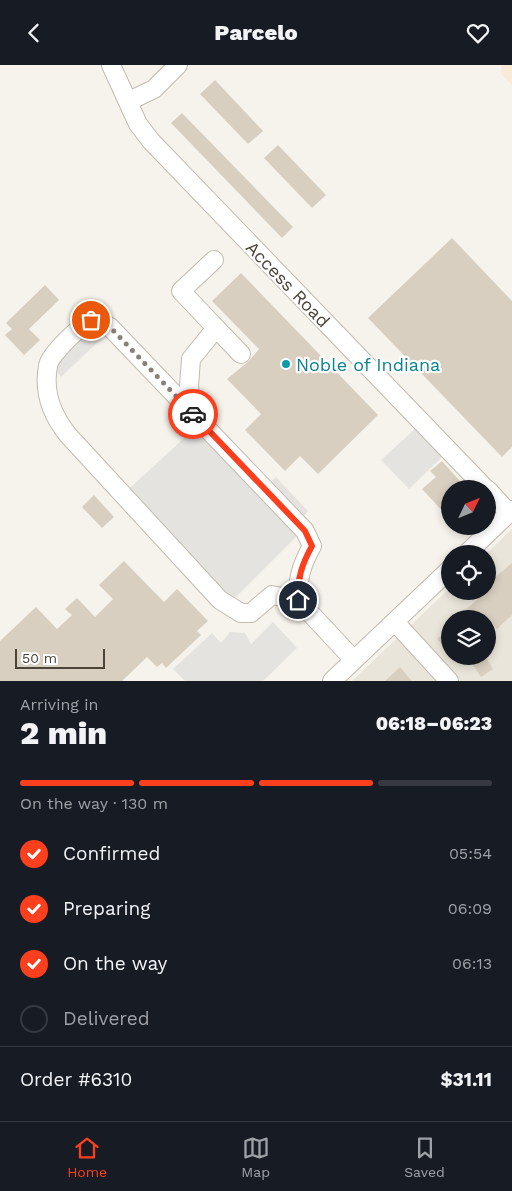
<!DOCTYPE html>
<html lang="en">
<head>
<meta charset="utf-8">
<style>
  :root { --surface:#171b24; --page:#20242c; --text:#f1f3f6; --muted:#9ea1a6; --line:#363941; --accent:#fc3f1d }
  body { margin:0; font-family:"Work Sans",sans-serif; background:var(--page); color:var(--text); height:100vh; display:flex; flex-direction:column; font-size:19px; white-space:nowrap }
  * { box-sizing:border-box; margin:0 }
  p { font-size:16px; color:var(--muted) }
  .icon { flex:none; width:28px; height:28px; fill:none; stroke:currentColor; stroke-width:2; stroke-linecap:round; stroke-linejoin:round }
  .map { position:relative; height:616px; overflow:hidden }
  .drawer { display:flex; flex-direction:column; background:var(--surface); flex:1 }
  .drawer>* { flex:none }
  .needle { width:32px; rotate:47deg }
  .controls { position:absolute; left:441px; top:415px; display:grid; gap:10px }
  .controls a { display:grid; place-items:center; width:55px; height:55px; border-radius:50%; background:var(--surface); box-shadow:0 2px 8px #0003; font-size:25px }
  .scale { position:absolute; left:15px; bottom:12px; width:90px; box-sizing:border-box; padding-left:5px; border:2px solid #4b4439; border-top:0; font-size:14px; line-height:18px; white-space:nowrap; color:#4b4439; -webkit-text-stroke:4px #fff; paint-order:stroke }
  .pin { position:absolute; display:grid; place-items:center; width:42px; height:42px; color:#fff; margin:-21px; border:2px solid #fff; border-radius:50%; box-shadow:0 1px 5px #0007 }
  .courier { position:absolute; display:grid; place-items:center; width:50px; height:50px; margin:-25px; border:4px solid #fc3f1d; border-radius:50%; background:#fff; color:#222; box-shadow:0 1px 6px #0007 }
  .summary em { font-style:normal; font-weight:800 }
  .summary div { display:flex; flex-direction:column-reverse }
  .summary { display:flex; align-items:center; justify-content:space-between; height:85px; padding:0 20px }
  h1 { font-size:32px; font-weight:800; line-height:38px }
  .bar { display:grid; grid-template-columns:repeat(4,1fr); gap:8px 5px; align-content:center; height:60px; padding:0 20px }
  .bar i { height:6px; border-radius:4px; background:var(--line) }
  .bar .on { background:var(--accent) }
  .bar p { grid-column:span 4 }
  .line { display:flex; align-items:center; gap:12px; padding:0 20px; border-top:1px solid var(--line) }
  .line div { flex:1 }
  ol { padding:0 20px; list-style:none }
  li { display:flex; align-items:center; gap:15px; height:55px }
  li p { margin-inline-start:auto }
  li .icon { padding:5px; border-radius:50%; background:var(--accent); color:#fff; stroke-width:4 }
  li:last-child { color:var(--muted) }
  li i { width:28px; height:28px; border:2px solid var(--line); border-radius:50% }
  header { display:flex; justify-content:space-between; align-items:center; height:65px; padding:0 20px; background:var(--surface); font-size:22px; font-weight:800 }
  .menu { display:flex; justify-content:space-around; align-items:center; height:70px; border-top:1px solid var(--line); background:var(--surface); font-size:14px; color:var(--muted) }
  .menu a { display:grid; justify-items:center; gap:2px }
  .menu .on { color:var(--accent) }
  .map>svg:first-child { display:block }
  .residential { fill:#eae5da; fill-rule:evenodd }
  .commercial { fill:#f7ead8 }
  .parking { fill:#e5e3e0 }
  .building { fill:#d8cfc1 }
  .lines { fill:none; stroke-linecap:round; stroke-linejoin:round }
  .minor-casing { stroke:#c2bbae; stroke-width:20 }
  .minor { stroke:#fff; stroke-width:18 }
  .done { stroke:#878178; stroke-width:5; stroke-dasharray:0 9 }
  .route { stroke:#fc3f1d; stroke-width:6 }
  .culture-dot { fill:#0f9aa8; stroke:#fff; stroke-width:2 }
  .labels { text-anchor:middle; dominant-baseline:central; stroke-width:4.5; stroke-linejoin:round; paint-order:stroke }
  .street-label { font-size:18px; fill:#4b4439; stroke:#fff }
  .culture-label { font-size:18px; fill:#0d838f; stroke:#fff; text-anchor:start }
</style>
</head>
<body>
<header><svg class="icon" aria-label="back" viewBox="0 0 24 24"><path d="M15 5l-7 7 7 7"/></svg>Parcelo<svg class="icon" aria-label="heart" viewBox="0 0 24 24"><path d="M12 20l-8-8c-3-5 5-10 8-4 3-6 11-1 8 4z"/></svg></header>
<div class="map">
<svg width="512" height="616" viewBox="0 0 512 616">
  <rect width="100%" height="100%" fill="#f6f3ec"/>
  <path class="residential" d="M 512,464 L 512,616 L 352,616 L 450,523 L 450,526 L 488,526 L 486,489 ZM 450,554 L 488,554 L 488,591 L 450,591 Z"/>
  <path class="commercial" d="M 502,0 L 512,0 L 512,20 L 501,9 Z"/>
  <g class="parking">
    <path d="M 93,261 L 102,273 L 61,312 L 52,301 Z"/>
    <path d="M 195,363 L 259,428 L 276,412 L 308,446 L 303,452 L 309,459 L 233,535 L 130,423 Z"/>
    <path d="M 415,364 L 442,392 L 409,424 L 381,395 Z"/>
    <path d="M 273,557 L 297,583 L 263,616 L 185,616 L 173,604 L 212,568 L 221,578 L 230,567 L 245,568 L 251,579 Z"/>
  </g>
  <g class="building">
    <path d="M 215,15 L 263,66 L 248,79 L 200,29 Z"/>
    <path d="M 182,48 L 293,162 L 282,173 L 171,58 Z"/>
    <path d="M 278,80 L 326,130 L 312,143 L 264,93 Z"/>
    <path d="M 452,173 L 512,236 L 512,382 L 502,392 L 368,253 Z"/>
    <path d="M 241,208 L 378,350 L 318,409 L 300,391 L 285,406 L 245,365 L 261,349 L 227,314 L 249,296 L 259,284 L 212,236 Z"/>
    <path d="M 45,220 L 59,235 L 29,264 L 40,275 L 24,290 L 5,270 L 12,264 L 6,258 Z"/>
    <path d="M 442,396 L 467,424 L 450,424 L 450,454 L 422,424 L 436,412 L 430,406 Z"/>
    <path d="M 94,430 L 114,452 L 102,463 L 82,442 Z"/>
    <path d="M 124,496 L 164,537 L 177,524 L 208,556 L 197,566 L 201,570 L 166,603 L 162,598 L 157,602 L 147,592 L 122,616 L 0,616 L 0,576 L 36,542 L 57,564 L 72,550 L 65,544 L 77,533 L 95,552 L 113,534 L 99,520 Z"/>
    <path d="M 512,498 L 512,550 L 497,564 L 488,554 L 455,554 L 495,519 L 492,515 Z"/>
    <path d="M 450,562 L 450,588 L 437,574 Z"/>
    <path d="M 481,591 L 485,591 L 493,604 L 481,612 L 471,597 Z"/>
    <path d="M 400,602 L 412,616 L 385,616 Z"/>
  </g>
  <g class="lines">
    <defs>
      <g id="minor">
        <path d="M 111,0 L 138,59 L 151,76 L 486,424"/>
        <path d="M 129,36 L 154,24 L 178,0"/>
        <path d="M 216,263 L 241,289"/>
        <path d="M 192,348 L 189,321 L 191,294 L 216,263 L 181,226 L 214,195"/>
        <path d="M 488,425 L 509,448"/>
        <path d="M 466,489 L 512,445"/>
        <path d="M 298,535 C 297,514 302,499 312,481 L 305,466 L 110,262 C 106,260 101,255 97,255 C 86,253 49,290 48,301 C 43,327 52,350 68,370 L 220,535 L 241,548 L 251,548 L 272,530 L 298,535 L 354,595"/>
        <path d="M 395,557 L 449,616"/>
        <path d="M 332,616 L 450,504"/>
      </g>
    </defs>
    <use href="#minor" class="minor-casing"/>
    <use href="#minor" class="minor"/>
  </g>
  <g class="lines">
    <path class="done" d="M 91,255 L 98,254 L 110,262 L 193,349"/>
    <path class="route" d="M 193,349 L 305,466 L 312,481 C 302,499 297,514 298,535"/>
  </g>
  <circle class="culture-dot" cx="286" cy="299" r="5"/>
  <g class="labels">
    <g class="street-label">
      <text transform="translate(288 219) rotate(46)">Access Road</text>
    </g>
    <g class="culture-label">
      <text x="296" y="299">Noble of Indiana</text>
    </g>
  </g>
</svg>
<div class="controls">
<a><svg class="needle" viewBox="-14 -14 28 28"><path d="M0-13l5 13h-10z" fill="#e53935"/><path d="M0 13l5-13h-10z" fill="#9ea1a6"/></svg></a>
<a><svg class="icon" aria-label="locate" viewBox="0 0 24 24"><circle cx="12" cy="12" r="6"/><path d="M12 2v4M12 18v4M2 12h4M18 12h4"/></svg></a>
<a><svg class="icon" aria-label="layers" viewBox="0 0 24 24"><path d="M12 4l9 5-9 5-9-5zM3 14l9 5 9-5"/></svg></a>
</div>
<div class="scale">50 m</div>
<div class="pin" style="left:91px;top:255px;background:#ea580c"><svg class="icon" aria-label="bag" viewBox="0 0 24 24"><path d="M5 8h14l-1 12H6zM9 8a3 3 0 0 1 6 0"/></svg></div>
<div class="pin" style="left:298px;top:535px;background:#1f2937"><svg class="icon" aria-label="home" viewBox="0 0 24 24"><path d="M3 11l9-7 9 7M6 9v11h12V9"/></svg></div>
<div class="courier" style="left:193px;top:349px"><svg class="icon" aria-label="car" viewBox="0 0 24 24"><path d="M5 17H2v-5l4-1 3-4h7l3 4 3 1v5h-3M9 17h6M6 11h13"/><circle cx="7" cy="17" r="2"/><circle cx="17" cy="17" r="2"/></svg></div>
</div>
<section class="drawer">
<div class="summary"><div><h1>2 min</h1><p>Arriving in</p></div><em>06:18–06:23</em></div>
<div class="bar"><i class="on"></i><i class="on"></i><i class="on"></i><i></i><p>On the way · 130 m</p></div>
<ol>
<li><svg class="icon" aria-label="check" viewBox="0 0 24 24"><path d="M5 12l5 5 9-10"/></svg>Confirmed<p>05:54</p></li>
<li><svg class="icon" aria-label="check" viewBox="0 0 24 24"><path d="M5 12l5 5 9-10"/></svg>Preparing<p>06:09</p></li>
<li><svg class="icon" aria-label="check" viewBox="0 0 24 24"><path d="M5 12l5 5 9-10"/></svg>On the way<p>06:13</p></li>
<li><i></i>Delivered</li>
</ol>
<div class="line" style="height:65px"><div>Order #6310</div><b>$31.11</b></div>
</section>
<nav class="menu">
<a class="on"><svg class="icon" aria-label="home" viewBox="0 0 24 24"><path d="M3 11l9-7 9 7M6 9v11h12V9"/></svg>Home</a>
<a><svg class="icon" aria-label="map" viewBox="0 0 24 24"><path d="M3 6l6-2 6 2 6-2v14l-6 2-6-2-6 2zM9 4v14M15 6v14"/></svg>Map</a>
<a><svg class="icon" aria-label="saved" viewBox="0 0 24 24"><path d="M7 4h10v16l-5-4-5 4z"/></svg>Saved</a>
</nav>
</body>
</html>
